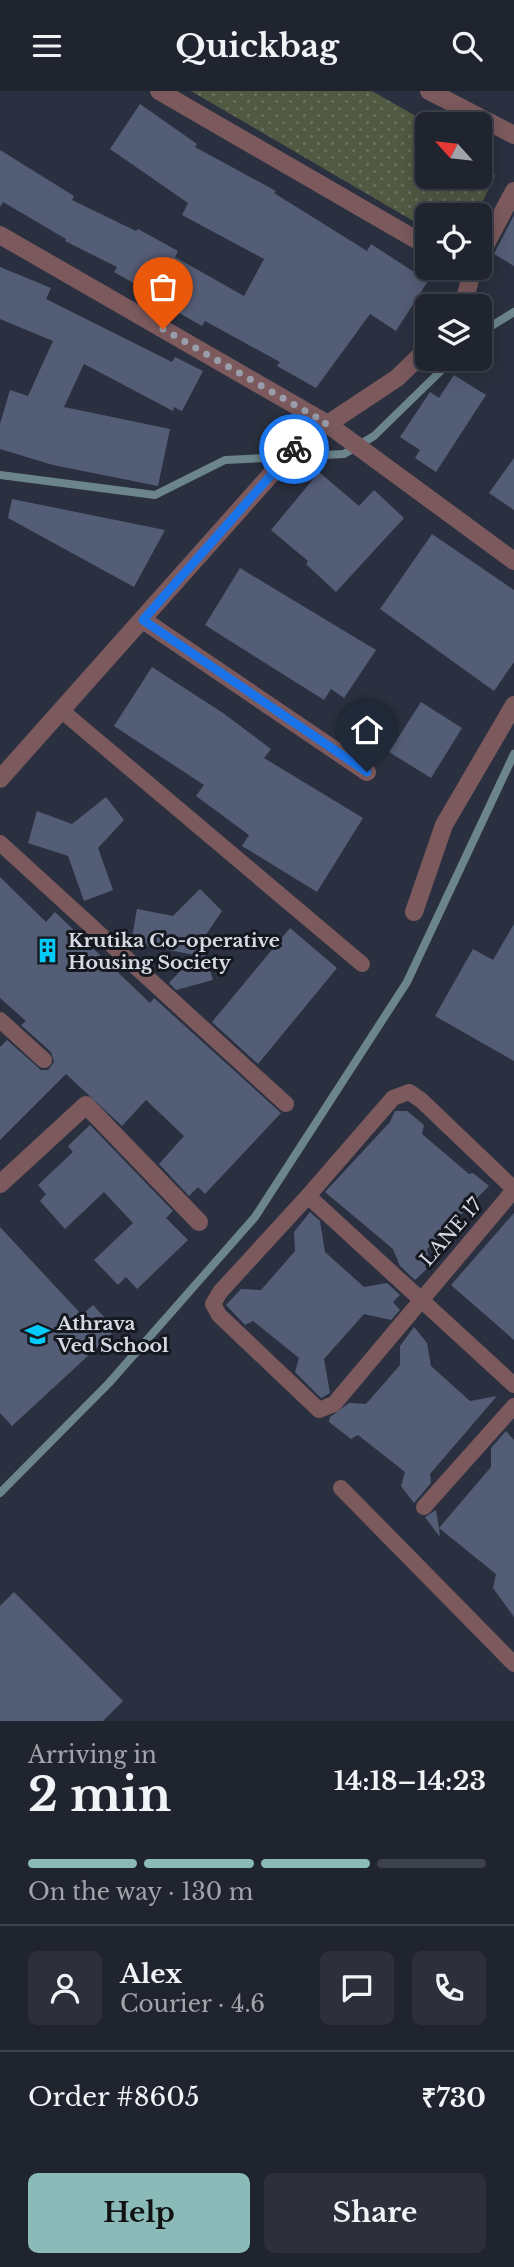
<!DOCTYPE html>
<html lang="en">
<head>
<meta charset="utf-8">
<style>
  :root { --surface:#20242f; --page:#2d303b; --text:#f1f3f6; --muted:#a2a4aa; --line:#3d414b; --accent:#8bbbb9 }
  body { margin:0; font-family:"Libre Baskerville",serif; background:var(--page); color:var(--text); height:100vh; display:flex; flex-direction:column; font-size:26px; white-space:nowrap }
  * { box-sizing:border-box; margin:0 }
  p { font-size:23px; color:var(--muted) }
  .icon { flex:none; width:38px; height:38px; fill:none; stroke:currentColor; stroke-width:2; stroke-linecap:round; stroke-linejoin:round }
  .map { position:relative; height:1630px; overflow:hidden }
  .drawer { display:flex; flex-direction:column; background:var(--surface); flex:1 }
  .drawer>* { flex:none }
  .needle { width:46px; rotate:297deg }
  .buttons { position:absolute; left:415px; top:21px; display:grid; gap:14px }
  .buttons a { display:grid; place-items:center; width:77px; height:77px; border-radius:10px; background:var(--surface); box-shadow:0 4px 18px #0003,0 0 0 2px var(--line); font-size:35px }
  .pin { position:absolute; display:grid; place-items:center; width:60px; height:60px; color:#fff; margin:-72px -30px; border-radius:50% 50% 50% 0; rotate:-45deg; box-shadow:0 0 7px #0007 }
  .pin .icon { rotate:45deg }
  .courier { position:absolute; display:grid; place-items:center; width:70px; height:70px; margin:-35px; border:5px solid #1a73e8; border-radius:50%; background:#fff; color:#222; box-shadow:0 2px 9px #0007 }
  .overview em { font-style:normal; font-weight:700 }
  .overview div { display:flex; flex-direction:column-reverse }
  .overview { display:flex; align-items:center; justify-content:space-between; height:119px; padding:0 28px }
  h1 { font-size:46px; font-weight:700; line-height:52px }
  .bar { display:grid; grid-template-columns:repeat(4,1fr); gap:10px 7px; align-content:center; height:84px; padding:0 28px }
  .bar i { height:9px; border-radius:5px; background:var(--line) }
  .bar .on { background:var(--accent) }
  .bar p { grid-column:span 4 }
  .line { display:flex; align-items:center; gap:18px; padding:0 28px; border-top:2px solid var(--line) }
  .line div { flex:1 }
  .round { display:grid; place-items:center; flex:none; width:74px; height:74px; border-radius:10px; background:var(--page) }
  .primary-button { display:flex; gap:14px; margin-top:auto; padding:14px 28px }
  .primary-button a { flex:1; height:80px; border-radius:10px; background:var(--accent); color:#111; font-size:28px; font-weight:700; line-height:80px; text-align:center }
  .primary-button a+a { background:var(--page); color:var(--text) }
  header { display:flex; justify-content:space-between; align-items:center; height:91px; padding:0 28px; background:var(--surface); font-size:32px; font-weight:700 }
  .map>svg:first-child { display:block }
  .park { fill:url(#park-dots) }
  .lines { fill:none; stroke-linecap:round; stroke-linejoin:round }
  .stream { stroke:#6c858c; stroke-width:8 }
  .building { fill:#545d76 }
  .lane { stroke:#7b595d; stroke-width:16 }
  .street { stroke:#7b595d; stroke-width:18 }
  .done { stroke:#9a9eaa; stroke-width:7; stroke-dasharray:0 12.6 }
  .route { stroke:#1a73e8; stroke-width:9 }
  .labels { text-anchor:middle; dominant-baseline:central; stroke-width:6; stroke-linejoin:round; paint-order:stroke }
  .poi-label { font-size:19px; font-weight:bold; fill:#d6dae4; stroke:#15181f; text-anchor:start }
  .street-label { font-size:19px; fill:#d6dae4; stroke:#15181f }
</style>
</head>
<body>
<header><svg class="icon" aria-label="menu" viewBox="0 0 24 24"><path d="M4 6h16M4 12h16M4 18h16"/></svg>Quickbag<svg class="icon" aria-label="search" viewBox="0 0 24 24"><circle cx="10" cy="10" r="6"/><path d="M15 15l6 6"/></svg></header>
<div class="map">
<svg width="514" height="1630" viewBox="0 0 514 1630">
  <defs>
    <pattern id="park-dots" width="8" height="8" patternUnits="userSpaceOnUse" patternTransform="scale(1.75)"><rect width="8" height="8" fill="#515943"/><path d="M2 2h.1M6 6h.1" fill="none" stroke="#69705e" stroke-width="1.8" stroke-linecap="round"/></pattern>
  </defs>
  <rect width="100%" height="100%" fill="#2a303f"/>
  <path class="park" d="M 191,0 L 372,0 L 430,33 L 427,33 L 427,86 L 480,86 L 480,61 L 489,67 L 495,85 L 476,124 L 427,124 L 427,138 Z"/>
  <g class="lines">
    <g class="stream">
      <path d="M 480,242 L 514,221"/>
      <path d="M 0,384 L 155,404 L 225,369 L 344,363 L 374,345 L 453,268"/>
      <path d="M 0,1402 L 109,1292 L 255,1126 L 407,891 L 514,663"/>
    </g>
  </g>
  <g class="building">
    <path d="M 140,13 L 197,53 L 195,56 L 276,100 L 274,102 L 367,160 L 371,153 L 428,190 L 396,240 L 370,223 L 316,297 L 277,275 L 280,271 L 205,230 L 202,235 L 167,215 L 169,212 L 114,181 L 117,176 L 65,150 L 66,148 L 3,111 L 0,116 L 0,59 L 74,105 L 72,109 L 136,140 L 138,138 L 178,160 L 175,166 L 244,205 L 264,168 L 182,124 L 188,112 L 110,58 Z"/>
    <path d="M 514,124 L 514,175 L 494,163 Z"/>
    <path d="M 0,176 L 51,197 L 46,208 L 172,271 L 175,266 L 203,280 L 182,320 L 174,316 L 173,320 L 84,273 L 64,316 L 170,338 L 158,395 L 53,374 L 0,358 L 0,333 L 10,299 L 28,305 L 53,250 L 0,228 Z"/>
    <path d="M 454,284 L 486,304 L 436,381 L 415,367 L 420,359 L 400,346 L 430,301 L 439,307 Z"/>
    <path d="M 514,367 L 514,419 L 489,402 Z"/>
    <path d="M 319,381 L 359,415 L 374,399 L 404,427 L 336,501 L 306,473 L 308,470 L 271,439 Z"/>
    <path d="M 12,408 L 165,439 L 134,496 L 8,427 Z"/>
    <path d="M 432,443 L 514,499 L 514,571 L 494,600 L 380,518 Z"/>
    <path d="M 240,477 L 376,559 L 344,607 L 331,598 L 324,609 L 205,534 Z"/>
    <path d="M 152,576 L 223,622 L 271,658 L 264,667 L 363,727 L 317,801 L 242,755 L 249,744 L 196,705 L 204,694 L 114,635 Z"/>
    <path d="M 421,611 L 462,637 L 431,687 L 389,661 Z"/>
    <path d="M 106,706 L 124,729 L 98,757 L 113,799 L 84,810 L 68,765 L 28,752 L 37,720 L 72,733 Z"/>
    <path d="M 0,786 L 46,831 L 55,821 L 150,912 L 154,907 L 281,1022 L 205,1103 L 198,1096 L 189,1105 L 159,1073 L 184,1045 L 146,1009 L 122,1035 L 66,983 L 0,1049 L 0,956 L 7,949 L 41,979 L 48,979 L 54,971 L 51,961 L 21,934 L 26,930 L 0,907 Z"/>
    <path d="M 200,798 L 222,820 L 201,851 L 213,889 L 176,899 L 169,892 L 195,864 L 131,852 L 137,818 L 173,825 Z"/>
    <path d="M 514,833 L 514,970 L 435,925 L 473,858 L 493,869 Z"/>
    <path d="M 290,837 L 337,877 L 258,973 L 212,931 Z"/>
    <path d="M 395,1020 L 407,1020 L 424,1034 L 422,1043 L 469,1083 L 473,1082 L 489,1095 L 427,1158 L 430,1175 L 415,1189 L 400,1175 L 393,1158 L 325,1101 L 390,1031 Z"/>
    <path d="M 90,1034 L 173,1120 L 166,1127 L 188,1149 L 137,1198 L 126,1186 L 118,1194 L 94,1169 L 133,1132 L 104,1101 L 65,1138 L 40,1110 L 46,1103 L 38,1094 L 73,1061 L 68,1055 Z"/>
    <path d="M 310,1121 L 320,1130 L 325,1161 L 364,1196 L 387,1192 L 400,1204 L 393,1211 L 400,1219 L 391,1229 L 364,1223 L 324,1268 L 330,1302 L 321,1307 L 295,1281 L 299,1267 L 253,1230 L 245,1234 L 226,1214 L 241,1198 L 261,1199 L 295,1160 L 294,1141 Z"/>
    <path d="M 514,1122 L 514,1249 L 451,1194 Z"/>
    <path d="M 0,1136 L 82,1224 L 93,1214 L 116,1239 L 12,1335 L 0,1322 Z"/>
    <path d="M 414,1236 L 427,1252 L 431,1275 L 470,1310 L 497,1305 L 430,1383 L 431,1392 L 414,1412 L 401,1395 L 405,1381 L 358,1344 L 351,1348 L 329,1331 L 330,1326 L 349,1312 L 366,1313 L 400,1274 L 400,1255 Z"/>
    <path d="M 506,1340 L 514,1349 L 514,1526 L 493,1497 L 496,1483 L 439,1437 L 440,1446 L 425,1426 L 436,1419 L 439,1437 L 491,1376 L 491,1357 Z"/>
    <path d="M 14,1501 L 123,1610 L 103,1630 L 0,1630 L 0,1515 Z"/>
  </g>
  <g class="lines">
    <g class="lane">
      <path d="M 62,620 L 362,873"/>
      <path d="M 0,752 L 286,1013"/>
      <path d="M 0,929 L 44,969"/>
      <path d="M 514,1099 L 334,1313 L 319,1319 L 219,1224 L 213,1213 L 220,1201 L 308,1105 L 514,1294"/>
      <path d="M 308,1105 L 393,1007 L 409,1001 L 421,1009 L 514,1098"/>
      <path d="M 341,1397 L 514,1573"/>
      <path d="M 424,1416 L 514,1315"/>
    </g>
    <g class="street">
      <path d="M 159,0 L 427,155"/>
      <path d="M 429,0 L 514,44"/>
      <path d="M 0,144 L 326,332 L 514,470"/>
      <path d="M 480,164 L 514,100"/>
      <path d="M 463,215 L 473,177"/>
      <path d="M 143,529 L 367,681"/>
      <path d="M 0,688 L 299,352 L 397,287 L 427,258"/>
      <path d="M 414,821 L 444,734 L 514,614"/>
      <path d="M 0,1093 L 86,1014 L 199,1131"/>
    </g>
  </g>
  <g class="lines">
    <path class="done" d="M 163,238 L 326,332 L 294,358"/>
    <path class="route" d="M 294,358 L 143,529 L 367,681"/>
  </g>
  <defs>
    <symbol id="building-bare" viewBox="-9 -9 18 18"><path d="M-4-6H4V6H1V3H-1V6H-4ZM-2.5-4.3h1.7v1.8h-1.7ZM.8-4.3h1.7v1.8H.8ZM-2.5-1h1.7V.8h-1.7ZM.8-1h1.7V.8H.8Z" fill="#02cbf9" stroke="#15181f" stroke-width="2.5" paint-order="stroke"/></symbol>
    <symbol id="school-bare" viewBox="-9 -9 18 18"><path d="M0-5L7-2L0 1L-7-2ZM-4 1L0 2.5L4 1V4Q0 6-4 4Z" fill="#02cbf9" stroke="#15181f" stroke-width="2.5" paint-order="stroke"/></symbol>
  </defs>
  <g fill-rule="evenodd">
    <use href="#building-bare" x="30" y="842" width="35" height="35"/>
    <use href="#school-bare" x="20" y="1226" width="35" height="35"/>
  </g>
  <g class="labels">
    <g class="poi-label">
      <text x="68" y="849">Krutika Co-operative<tspan x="68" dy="22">Housing Society</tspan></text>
      <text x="57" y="1232">Athrava<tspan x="57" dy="22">Ved School</tspan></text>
    </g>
    <g class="street-label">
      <text transform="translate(451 1141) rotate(-49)">LANE 17</text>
    </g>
  </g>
</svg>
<div class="buttons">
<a><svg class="needle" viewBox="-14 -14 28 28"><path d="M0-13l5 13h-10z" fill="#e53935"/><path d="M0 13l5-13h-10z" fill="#a2a4aa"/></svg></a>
<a><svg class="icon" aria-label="locate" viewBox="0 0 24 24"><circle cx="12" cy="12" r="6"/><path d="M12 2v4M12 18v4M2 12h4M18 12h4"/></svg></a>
<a><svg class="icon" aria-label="layers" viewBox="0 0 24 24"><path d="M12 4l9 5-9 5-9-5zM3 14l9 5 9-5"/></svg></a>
</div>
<div class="pin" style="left:163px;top:238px;background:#ea580c"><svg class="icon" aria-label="bag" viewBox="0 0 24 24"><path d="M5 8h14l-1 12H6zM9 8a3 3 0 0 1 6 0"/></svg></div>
<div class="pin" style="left:367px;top:681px;background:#1f2937"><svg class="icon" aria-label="home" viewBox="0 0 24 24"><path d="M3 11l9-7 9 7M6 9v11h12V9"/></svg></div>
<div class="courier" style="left:294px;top:358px"><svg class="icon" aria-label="bike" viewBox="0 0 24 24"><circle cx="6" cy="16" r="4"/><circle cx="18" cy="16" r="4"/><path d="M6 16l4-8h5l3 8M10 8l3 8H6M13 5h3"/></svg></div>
</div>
<section class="drawer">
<div class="overview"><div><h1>2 min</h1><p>Arriving in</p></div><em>14:18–14:23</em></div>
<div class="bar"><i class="on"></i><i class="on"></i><i class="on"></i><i></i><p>On the way · 130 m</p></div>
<div class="line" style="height:126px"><a class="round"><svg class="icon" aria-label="person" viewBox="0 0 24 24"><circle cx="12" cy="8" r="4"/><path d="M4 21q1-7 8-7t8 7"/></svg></a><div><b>Alex</b><p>Courier · 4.6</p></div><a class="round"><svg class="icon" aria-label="chat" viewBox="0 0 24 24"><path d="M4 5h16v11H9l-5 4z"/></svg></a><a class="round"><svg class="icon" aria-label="phone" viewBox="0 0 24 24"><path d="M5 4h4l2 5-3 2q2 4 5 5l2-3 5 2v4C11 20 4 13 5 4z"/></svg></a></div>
<div class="line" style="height:91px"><div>Order #8605</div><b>₹730</b></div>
<div class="primary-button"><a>Help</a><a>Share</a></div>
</section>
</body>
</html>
